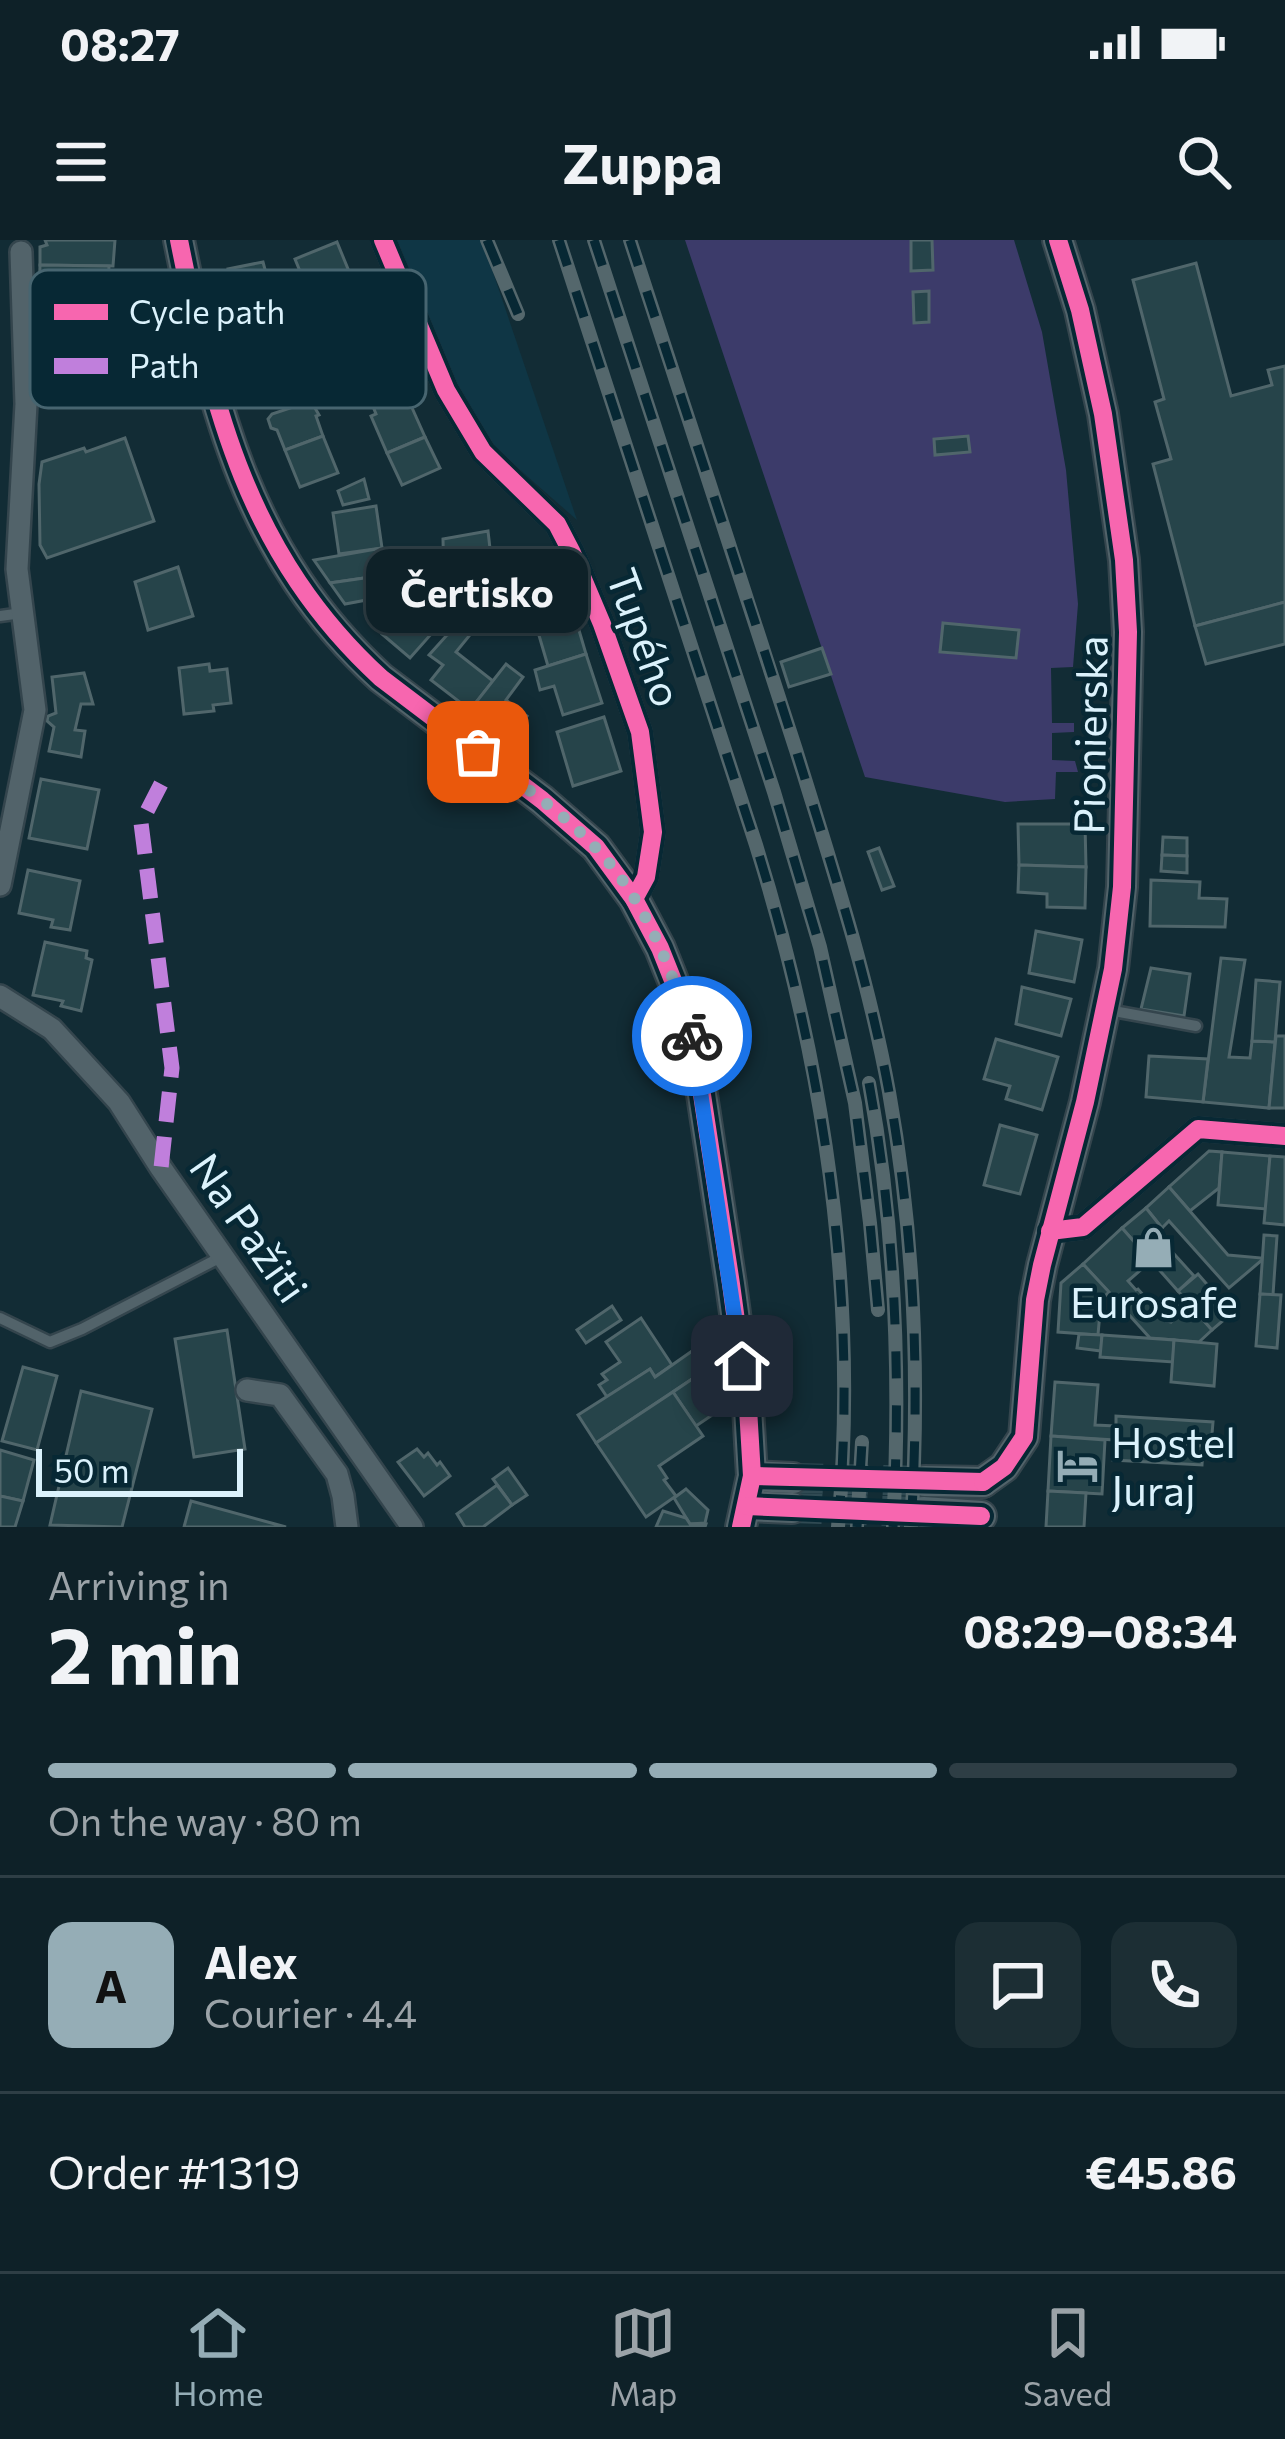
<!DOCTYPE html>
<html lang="en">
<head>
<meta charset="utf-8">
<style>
  :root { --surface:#0e2128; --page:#1c2e34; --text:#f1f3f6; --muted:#9ba3a8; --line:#2e3e45; --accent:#95adb6 }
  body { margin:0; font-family:Commissioner,sans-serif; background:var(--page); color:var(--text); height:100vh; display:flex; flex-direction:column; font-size:45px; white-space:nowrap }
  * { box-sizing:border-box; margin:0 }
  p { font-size:39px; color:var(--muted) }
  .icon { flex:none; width:66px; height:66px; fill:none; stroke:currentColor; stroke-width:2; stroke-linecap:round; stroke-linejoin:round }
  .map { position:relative; height:1287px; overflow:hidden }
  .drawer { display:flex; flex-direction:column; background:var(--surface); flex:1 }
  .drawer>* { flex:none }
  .scale { position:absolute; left:36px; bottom:30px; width:207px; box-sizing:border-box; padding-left:12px; border:6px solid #dbf2fc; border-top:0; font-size:33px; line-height:42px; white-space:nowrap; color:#dbf2fc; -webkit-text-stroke:9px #072834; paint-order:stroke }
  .pin { position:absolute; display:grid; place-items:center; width:102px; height:102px; color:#fff; margin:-51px; border-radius:24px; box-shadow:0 6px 18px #0006 }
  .courier { position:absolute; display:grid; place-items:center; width:120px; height:120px; margin:-60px; border:9px solid #1a73e8; border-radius:50%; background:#fff; color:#222; box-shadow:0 3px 15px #0007 }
  .bubble { position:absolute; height:84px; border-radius:24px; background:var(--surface); box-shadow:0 3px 9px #0004,0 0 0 3px var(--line); font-size:39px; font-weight:700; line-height:84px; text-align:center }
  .headline em { font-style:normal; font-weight:700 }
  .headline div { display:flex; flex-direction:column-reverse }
  .headline { display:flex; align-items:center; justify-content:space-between; height:204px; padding:0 48px }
  h1 { font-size:78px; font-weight:700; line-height:90px }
  .bar { display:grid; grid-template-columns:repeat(4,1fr); gap:18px 12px; align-content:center; height:144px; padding:0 48px }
  .bar i { height:15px; border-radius:9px; background:var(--line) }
  .bar .selected { background:var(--accent) }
  .bar p { grid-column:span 4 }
  .line { display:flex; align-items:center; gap:30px; padding:0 48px; border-top:3px solid var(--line) }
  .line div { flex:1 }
  .round { display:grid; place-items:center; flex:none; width:126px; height:126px; border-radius:24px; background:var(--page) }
  .status { display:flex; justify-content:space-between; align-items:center; height:84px; padding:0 60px; background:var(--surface); direction:ltr }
  .status svg { height:33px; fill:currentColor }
  header { display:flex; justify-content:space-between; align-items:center; height:156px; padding:0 48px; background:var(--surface); font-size:54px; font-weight:700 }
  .menu { display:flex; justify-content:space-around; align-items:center; height:168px; border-top:3px solid var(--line); background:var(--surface); font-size:33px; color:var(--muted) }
  .menu a { display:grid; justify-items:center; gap:6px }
  .menu .selected { color:var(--accent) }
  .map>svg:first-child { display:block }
  .built { fill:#0f3645 }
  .green { fill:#3c3b6a }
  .building { fill:#26444a; stroke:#50666b; stroke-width:3 }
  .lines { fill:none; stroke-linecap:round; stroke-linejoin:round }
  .secondary-tunnel { stroke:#304a53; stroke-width:30; stroke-dasharray:30 15; stroke-linecap:butt }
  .lane-casing { stroke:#34454d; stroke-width:15 }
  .street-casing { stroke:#34454d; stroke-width:26 }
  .secondary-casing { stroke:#34454d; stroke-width:34 }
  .lane { stroke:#52636a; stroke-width:10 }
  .street { stroke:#52636a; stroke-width:21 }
  .secondary { stroke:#52636a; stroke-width:30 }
  .rail-casing { stroke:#54676c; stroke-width:14 }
  .rail { stroke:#072834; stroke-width:9; stroke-dasharray:27; stroke-linecap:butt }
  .quiet { stroke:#c07fdc; stroke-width:15; stroke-dasharray:30 15; stroke-linecap:butt }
  .cycleway-casing { stroke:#072834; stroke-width:26 }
  .cycleway { stroke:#f766af; stroke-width:18 }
  .done { stroke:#95adb6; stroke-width:12; stroke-dasharray:0 21.6 }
  .route { stroke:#1a73e8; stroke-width:15 }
  .labels { text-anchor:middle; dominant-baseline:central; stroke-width:9; stroke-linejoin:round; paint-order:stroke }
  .street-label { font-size:42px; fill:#dbf2fc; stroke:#072834 }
  .poi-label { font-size:42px; fill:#dbf2fc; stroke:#072834 }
  .key { fill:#072834; stroke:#476570; stroke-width:3 }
  .key-label { font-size:33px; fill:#dbf2fc }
</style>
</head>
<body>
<div class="status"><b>08:27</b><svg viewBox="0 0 49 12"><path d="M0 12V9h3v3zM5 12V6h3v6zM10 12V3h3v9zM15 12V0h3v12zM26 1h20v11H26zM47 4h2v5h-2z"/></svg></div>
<header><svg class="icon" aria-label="menu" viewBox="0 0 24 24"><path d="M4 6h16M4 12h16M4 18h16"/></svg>Zuppa<svg class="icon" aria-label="search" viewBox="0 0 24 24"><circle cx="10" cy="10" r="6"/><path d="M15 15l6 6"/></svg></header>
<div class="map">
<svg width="1285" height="1287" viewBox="0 0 1285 1287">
  <rect width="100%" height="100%" fill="#122c35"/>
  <path class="built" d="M 397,0 L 482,0 L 577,280 L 503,215 L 478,187 L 460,152 Z"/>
  <path class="green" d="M 685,0 L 1014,0 L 1042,92 L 1066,230 L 1078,364 L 1073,427 L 1051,428 L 1052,483 L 1074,483 L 1074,492 L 1052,493 L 1052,520 L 1075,521 L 1078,532 L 1056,532 L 1055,559 L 1005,562 L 865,537 Z"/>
  <g class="building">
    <path d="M 45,0 L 115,0 L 113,26 L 40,25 L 40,7 L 47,5 Z"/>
    <path d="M 911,0 L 932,0 L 933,30 L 911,31 Z"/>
    <path d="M 337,2 L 357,51 L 315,68 L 295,19 Z"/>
    <path d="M 263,22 L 271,52 L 276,53 L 278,63 L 276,66 L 239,74 L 228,29 Z"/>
    <path d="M 1196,23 L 1231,156 L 1272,145 L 1268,130 L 1285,126 L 1285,362 L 1195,386 L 1153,224 L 1171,219 L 1155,162 L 1164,159 L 1133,40 Z"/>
    <path d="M 40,25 L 109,26 L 108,51 L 118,51 L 117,68 L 108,68 L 108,80 L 103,80 L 104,93 L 38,92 Z"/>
    <path d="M 929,51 L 929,82 L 914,83 L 913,52 Z"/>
    <path d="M 405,152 L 425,197 L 387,213 L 371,176 L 376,174 L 374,169 L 378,166 L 377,163 Z"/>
    <path d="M 311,161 L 319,175 L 316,176 L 323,196 L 285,210 L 277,190 L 271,188 L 268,179 L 272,174 Z"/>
    <path d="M 323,196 L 338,233 L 300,247 L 285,210 Z"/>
    <path d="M 968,196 L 970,212 L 935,215 L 934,199 Z"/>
    <path d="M 425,197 L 440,228 L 402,245 L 387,213 Z"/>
    <path d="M 125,198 L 154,281 L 47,318 L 40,305 L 39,244 L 42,222 L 84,208 L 86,212 Z"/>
    <path d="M 364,239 L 369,259 L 343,265 L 338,251 Z"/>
    <path d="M 376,266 L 382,308 L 339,314 L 333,273 Z"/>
    <path d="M 488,291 L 493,335 L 444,343 L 443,299 Z"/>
    <path d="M 382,308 L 385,335 L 330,343 L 314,320 Z"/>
    <path d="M 178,327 L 193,376 L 148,390 L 135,342 Z"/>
    <path d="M 385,335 L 388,356 L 345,364 L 330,343 Z"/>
    <path d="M 447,349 L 457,379 L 440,384 L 410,418 L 382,394 L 398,375 L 392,360 Z"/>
    <path d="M 1285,362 L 1285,404 L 1206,424 L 1195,386 Z"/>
    <path d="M 571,363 L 586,414 L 548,426 L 533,375 Z"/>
    <path d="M 943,383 L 1019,390 L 1016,418 L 940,412 Z"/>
    <path d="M 469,387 L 474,390 L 456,412 L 493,441 L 470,470 L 431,440 L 443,425 L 429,415 L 447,395 Z"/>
    <path d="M 822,408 L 831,434 L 789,447 L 781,422 Z"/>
    <path d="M 586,414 L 602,463 L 563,475 L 554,446 L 540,450 L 535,430 Z"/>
    <path d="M 209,424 L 210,431 L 227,429 L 231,463 L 213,465 L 214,471 L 184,474 L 179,428 Z"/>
    <path d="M 506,424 L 523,437 L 506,460 L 527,476 L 509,500 L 470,470 Z"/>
    <path d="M 84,433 L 93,464 L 81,464 L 75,490 L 85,491 L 81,517 L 49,511 L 54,487 L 47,481 L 48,476 L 56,473 L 52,437 Z"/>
    <path d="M 604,477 L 621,531 L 573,546 L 557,492 Z"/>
    <path d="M 41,539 L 99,550 L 87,609 L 29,598 Z"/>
    <path d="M 1018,584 L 1085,584 L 1086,627 L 1019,625 Z"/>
    <path d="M 1163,597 L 1187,598 L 1187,616 L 1162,615 Z"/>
    <path d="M 879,608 L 894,646 L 882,650 L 868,612 Z"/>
    <path d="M 1162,615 L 1187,616 L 1187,633 L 1161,631 Z"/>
    <path d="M 1019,625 L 1086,627 L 1085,668 L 1047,667 L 1047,654 L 1018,652 Z"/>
    <path d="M 28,630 L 80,641 L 70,690 L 51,687 L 53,680 L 19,673 Z"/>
    <path d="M 1151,640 L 1200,642 L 1199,658 L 1227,659 L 1225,687 L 1150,686 Z"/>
    <path d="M 1036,691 L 1082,700 L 1074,742 L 1029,733 Z"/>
    <path d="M 45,702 L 87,711 L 86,718 L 92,720 L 81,771 L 61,766 L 63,761 L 33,755 Z"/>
    <path d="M 1221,718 L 1245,720 L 1229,817 L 1250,818 L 1252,801 L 1275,802 L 1269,868 L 1203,862 Z"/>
    <path d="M 1151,728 L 1190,734 L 1184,776 L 1141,769 Z"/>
    <path d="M 1256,740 L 1280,742 L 1275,802 L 1252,801 Z"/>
    <path d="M 1022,747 L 1071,759 L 1061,796 L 1016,784 Z"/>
    <path d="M 1276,796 L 1285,796 L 1285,868 L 1269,868 Z"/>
    <path d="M 996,799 L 1058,817 L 1042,870 L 1006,859 L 1010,846 L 984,839 Z"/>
    <path d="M 1149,816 L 1208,819 L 1203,862 L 1146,857 Z"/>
    <path d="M 1000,885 L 1037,895 L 1020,954 L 984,945 Z"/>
    <path d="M 1209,911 L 1222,912 L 1219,948 L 1190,971 L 1169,947 Z"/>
    <path d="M 1222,912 L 1270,916 L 1266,969 L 1218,965 Z"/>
    <path d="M 1270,916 L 1285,917 L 1285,985 L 1264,983 Z"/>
    <path d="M 1169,947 L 1228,1015 L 1262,1018 L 1262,1020 L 1229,1048 L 1169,981 L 1162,988 L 1146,968 Z"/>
    <path d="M 1146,968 L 1162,988 L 1156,994 L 1194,1036 L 1178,1051 L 1122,988 Z"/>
    <path d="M 1122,988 L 1151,1021 L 1128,1041 L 1136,1050 L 1138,1049 L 1166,1081 L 1171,1082 L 1182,1071 L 1178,1066 L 1185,1060 L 1212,1090 L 1199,1102 L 1150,1098 L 1083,1024 Z"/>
    <path d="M 1264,995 L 1277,996 L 1273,1055 L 1260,1054 Z"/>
    <path d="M 1083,1024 L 1109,1052 L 1101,1060 L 1098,1095 L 1058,1092 L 1061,1043 Z"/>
    <path d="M 1198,1034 L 1232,1073 L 1212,1090 L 1178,1051 Z"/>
    <path d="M 1260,1054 L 1281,1055 L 1277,1108 L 1256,1106 Z"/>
    <path d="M 612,1066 L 621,1080 L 586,1103 L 577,1090 Z"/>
    <path d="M 641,1078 L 672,1125 L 655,1137 L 650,1129 L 607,1157 L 599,1145 L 607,1140 L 602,1134 L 620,1122 L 606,1102 Z"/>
    <path d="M 227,1090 L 245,1209 L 194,1217 L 175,1099 Z"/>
    <path d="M 1079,1094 L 1102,1095 L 1101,1111 L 1077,1108 Z"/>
    <path d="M 1102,1095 L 1174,1100 L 1173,1122 L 1100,1117 Z"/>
    <path d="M 1174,1100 L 1217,1104 L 1214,1146 L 1171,1142 Z"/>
    <path d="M 695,1109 L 707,1129 L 596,1203 L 578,1175 L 650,1129 L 655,1137 Z"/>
    <path d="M 23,1127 L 57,1136 L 37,1210 L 2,1201 Z"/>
    <path d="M 707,1129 L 726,1156 L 724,1167 L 696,1186 L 673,1152 Z"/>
    <path d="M 1055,1142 L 1098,1145 L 1095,1185 L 1116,1186 L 1116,1176 L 1213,1182 L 1211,1206 L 1051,1196 Z"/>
    <path d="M 81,1151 L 152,1169 L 122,1287 L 50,1285 Z"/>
    <path d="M 673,1152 L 703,1196 L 659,1226 L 667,1238 L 664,1240 L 676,1256 L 646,1277 L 596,1203 Z"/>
    <path d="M 1051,1196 L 1105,1200 L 1102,1254 L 1048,1251 Z"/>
    <path d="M 1115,1201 L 1203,1206 L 1202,1225 L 1113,1220 Z"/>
    <path d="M 417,1209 L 424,1217 L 428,1213 L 437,1225 L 440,1222 L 450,1236 L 424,1256 L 398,1222 Z"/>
    <path d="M 0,1210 L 34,1220 L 23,1261 L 0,1256 Z"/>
    <path d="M 508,1228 L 527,1255 L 512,1265 L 493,1239 Z"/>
    <path d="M 497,1245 L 512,1265 L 483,1287 L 465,1287 L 457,1274 Z"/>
    <path d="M 686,1249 L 708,1270 L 705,1283 L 690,1284 L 674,1258 Z"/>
    <path d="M 1048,1251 L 1086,1253 L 1084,1287 L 1046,1287 Z"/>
    <path d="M 0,1256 L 23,1261 L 15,1287 L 0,1287 Z"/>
    <path d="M 191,1261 L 275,1284 L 286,1287 L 184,1287 Z"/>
    <path d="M 663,1271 L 686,1278 L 690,1284 L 706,1284 L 705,1287 L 656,1287 Z"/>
  </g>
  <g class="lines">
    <g class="secondary-tunnel">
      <path d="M 793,1238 L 925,1241"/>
      <path d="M 792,1268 L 923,1272"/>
    </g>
    <defs>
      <g id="lane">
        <path d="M 0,376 L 22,373"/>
        <path d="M 1108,770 L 1196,786"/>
        <path d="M 0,1078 L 50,1102 L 82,1089 L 223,1016"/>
      </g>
      <g id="street">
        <path d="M 383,0 L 446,150 L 483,212 L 557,284 L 572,313 L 602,384 L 640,492 L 653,592 L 646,637 L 634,659"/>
        <path d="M 0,645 L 35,470 L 17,329 L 26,164 L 21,12"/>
        <path d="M 0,756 L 52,789 L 119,862 L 161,928 L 412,1287"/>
        <path d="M 1050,991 L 1083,987 L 1198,889 L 1285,896"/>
        <path d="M 247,1150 L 280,1155 L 337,1234 L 343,1256 L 347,1287"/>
      </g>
      <g id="secondary">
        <path d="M 179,0 C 213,170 248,316 381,438 L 542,560 L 596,607 L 634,659 L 660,708 L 682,763 L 695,809 L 731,1044 L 748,1168 L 752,1236 L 741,1287"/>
        <path d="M 752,1236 L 793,1238"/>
        <path d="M 925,1241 L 983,1242"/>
        <path d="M 983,1242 L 1004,1227 L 1024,1197 L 1035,1060 L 1042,1025 L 1085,862 L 1113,729 L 1122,647 L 1128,392 L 1124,320 L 1103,174 L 1080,70 L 1058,0"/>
        <path d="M 747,1266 L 792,1268"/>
        <path d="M 923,1272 L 981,1276"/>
      </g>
    </defs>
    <use href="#lane" class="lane-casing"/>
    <use href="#street" class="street-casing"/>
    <use href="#secondary" class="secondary-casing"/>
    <use href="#lane" class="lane"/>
    <use href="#street" class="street"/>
    <use href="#secondary" class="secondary"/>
    <defs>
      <g id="rail">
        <path d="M 487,0 L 518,74"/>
        <path d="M 559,0 L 756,605 C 824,824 859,1057 838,1287"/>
        <path d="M 594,0 L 774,552 L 820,707 L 855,863 L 870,983 L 878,1070"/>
        <path d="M 630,0 C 685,170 742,340 796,510 C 831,623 868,736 889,852 C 915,996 920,1141 911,1287"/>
        <path d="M 869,843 C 896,991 901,1138 893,1287"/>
        <path d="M 857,1287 L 862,1202"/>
      </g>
    </defs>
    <use href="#rail" class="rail-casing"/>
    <use href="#rail" class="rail"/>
    <path class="quiet" d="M 161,544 L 141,583 L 172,828 L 161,928"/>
    <defs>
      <g id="cycleway">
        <path d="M 179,0 C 213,170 248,316 381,438 L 542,560 L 596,607 L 634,659 L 660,708 L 682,763 L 695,809 L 731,1044 L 748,1168 L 752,1236 L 741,1287"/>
        <path d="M 383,0 L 446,150 L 483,212 L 557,284 L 572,313 L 602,384 L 640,492 L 653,592 L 646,637 L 634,659"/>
        <path d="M 1050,991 L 1083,987 L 1198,889 L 1285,896"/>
        <path d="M 752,1236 L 983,1242"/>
        <path d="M 983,1242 L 1004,1227 L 1024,1197 L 1035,1060 L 1042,1025 L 1085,862 L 1113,729 L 1122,647 L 1128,392 L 1124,320 L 1103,174 L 1080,70 L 1058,0"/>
        <path d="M 747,1266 L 981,1276"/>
      </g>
    </defs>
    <use href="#cycleway" class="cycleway-casing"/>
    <use href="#cycleway" class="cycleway"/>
  </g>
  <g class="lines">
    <path class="done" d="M 478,512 C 517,542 560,570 594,606 C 644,657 672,729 692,796"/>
    <path class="route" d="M 692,796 L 742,1126"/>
  </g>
  <defs>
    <symbol id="shop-bare" viewBox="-9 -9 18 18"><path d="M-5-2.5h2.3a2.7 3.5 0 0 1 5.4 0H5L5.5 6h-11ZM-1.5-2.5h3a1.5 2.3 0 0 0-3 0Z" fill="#95adb6" stroke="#072834" stroke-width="2.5" paint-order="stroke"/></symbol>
    <symbol id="hotel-bare" viewBox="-9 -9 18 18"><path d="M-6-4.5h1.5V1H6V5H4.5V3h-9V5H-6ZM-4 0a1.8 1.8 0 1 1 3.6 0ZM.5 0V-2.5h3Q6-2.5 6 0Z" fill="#95adb6" stroke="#072834" stroke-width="2.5" paint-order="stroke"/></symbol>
  </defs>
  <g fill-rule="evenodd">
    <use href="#shop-bare" x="1124" y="978" width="59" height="59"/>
    <use href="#hotel-bare" x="1048" y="1196" width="59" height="59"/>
  </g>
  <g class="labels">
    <g class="street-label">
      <text transform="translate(646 397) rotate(70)">Tupého</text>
      <text transform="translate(1089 495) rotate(-89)">Pionierska</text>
      <text transform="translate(250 987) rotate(55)">Na Pažiti</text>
    </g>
    <g class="poi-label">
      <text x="1154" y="1061">Eurosafe</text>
      <text x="1111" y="1201" text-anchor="start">Hostel<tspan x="1111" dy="48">Juraj</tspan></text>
    </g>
  </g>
  <rect x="30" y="30" width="396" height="138" rx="18" class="key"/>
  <rect x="54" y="64" width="54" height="16" fill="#f766af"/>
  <rect x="54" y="118" width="54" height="16" fill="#c07fdc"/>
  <g class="key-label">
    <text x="129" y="84">Cycle path</text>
    <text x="129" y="138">Path</text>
  </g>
</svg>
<div class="scale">50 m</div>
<div class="pin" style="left:478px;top:512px;background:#ea580c"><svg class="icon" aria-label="bag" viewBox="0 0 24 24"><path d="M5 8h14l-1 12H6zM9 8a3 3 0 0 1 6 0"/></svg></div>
<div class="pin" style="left:742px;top:1126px;background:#1f2937"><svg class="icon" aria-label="home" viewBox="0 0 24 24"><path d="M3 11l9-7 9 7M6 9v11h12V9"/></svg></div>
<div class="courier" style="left:692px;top:796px"><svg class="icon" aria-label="bike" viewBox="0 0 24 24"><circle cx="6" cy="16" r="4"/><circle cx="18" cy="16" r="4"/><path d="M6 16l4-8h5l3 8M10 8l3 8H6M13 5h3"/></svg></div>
<div class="bubble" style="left:366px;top:309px;width:222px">Čertisko</div>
</div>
<section class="drawer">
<div class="headline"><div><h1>2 min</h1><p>Arriving in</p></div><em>08:29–08:34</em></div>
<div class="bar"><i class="selected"></i><i class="selected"></i><i class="selected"></i><i></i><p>On the way · 80 m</p></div>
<div class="line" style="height:216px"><b class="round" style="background:var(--accent);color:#111">A</b><div><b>Alex</b><p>Courier · 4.4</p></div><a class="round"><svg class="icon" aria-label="chat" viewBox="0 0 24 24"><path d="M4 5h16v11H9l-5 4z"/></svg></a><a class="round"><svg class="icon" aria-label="phone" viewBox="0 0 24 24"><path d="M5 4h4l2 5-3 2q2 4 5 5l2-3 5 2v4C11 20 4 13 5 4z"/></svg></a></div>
<div class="line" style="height:156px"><div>Order #1319</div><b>€45.86</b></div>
</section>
<nav class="menu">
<a class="selected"><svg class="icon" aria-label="home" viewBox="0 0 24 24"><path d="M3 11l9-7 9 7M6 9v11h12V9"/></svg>Home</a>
<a><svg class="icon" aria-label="map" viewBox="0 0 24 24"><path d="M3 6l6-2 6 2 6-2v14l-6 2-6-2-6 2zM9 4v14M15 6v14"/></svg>Map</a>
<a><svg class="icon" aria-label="saved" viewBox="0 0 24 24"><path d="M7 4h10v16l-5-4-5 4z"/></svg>Saved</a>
</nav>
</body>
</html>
